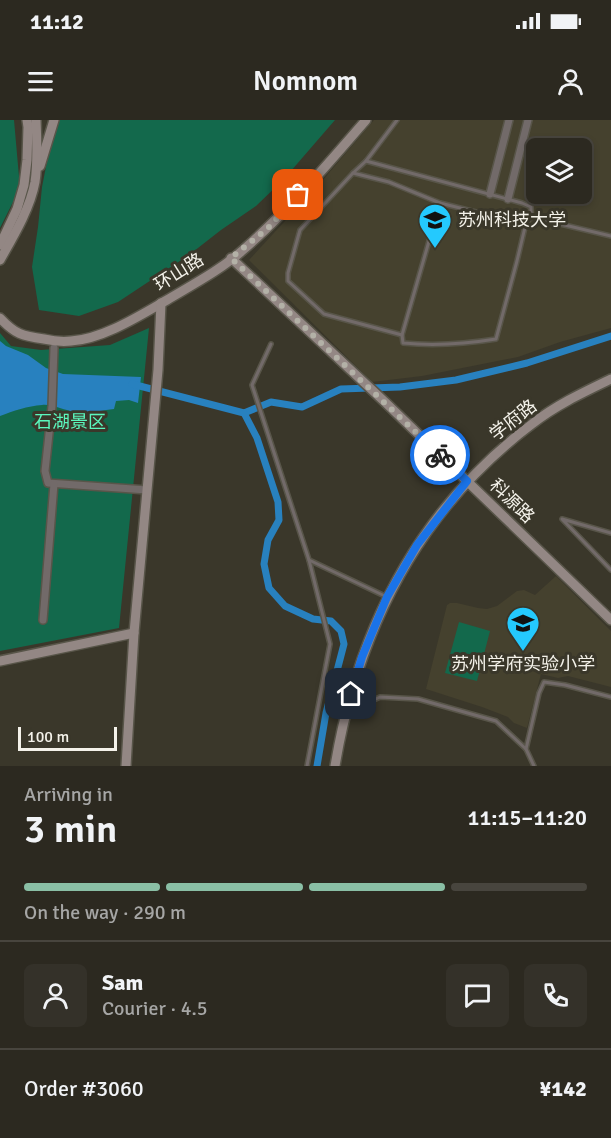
<!DOCTYPE html>
<html lang="en">
<head>
<meta charset="utf-8">
<style>
  :root { --surface:#2c2920; --page:#343129; --text:#f1f3f6; --muted:#a6a6a5; --line:#48453e; --accent:#8abfa5 }
  body { margin:0; font-family:Signika,"Noto Sans SC",sans-serif; background:var(--page); color:var(--text); height:100vh; display:flex; flex-direction:column; font-size:22px; white-space:nowrap }
  * { box-sizing:border-box; margin:0 }
  p { font-size:20px; color:var(--muted) }
  .icon { flex:none; width:33px; height:33px; fill:none; stroke:currentColor; stroke-width:2; stroke-linecap:round; stroke-linejoin:round }
  .map { position:relative; height:646px; overflow:hidden }
  .sheet { display:flex; flex-direction:column; background:var(--surface); flex:1 }
  .sheet>* { flex:none }
  .controls { position:absolute; left:526px; top:18px; display:grid; gap:12px }
  .controls a { display:grid; place-items:center; width:66px; height:66px; border-radius:9px; background:var(--surface); box-shadow:0 3px 9px #0003,0 0 0 2px var(--line); font-size:30px }
  .scale { position:absolute; left:18px; bottom:15px; width:99px; box-sizing:border-box; padding-left:6px; border:3px solid #f4f2ea; border-top:0; font-size:16px; line-height:21px; white-space:nowrap; color:#f4f2ea; -webkit-text-stroke:4px #3a372a; paint-order:stroke }
  .pin { position:absolute; display:grid; place-items:center; width:51px; height:51px; color:#fff; margin:-26px; border-radius:12px; box-shadow:0 3px 9px #0006 }
  .courier { position:absolute; display:grid; place-items:center; width:60px; height:60px; margin:-30px; border:4px solid #1a73e8; border-radius:50%; background:#fff; color:#222; box-shadow:0 2px 8px #0007 }
  .headline em { font-style:normal; font-weight:600 }
  .headline div { display:flex; flex-direction:column-reverse }
  .headline { display:flex; align-items:center; justify-content:space-between; height:102px; padding:0 24px }
  h1 { font-size:39px; font-weight:600; line-height:45px }
  .bar { display:grid; grid-template-columns:repeat(4,1fr); gap:9px 6px; align-content:center; height:72px; padding:0 24px }
  .bar i { height:8px; border-radius:4px; background:var(--line) }
  .bar .on { background:var(--accent) }
  .bar p { grid-column:span 4 }
  .line { display:flex; align-items:center; gap:15px; padding:0 24px; border-top:2px solid var(--line) }
  .line div { flex:1 }
  .round { display:grid; place-items:center; flex:none; width:63px; height:63px; border-radius:9px; background:var(--page) }
  .status { display:flex; justify-content:space-between; align-items:center; height:42px; padding:0 30px; background:var(--surface); direction:ltr }
  .status svg { height:16px; fill:currentColor }
  header { display:flex; justify-content:space-between; align-items:center; height:78px; padding:0 24px; background:var(--surface); font-size:27px; font-weight:600 }
  .map>svg:first-child { display:block }
  .built { fill:#45412e; fill-rule:evenodd }
  .green { fill:#13694c }
  .water { fill:#2881bf }
  .lines { fill:none; stroke-linecap:round; stroke-linejoin:round }
  .canal { stroke:#2881bf; stroke-width:7 }
  .lane-casing { stroke:#585549; stroke-width:6 }
  .street-casing { stroke:#585549; stroke-width:10 }
  .secondary-casing { stroke:#585549; stroke-width:12 }
  .lane { stroke:#726a69; stroke-width:3 }
  .street { stroke:#726a69; stroke-width:7 }
  .secondary { stroke:#938784; stroke-width:9 }
  .done { stroke:#b3b1a7; stroke-width:6; stroke-dasharray:0 10.8 }
  .route { stroke:#1a73e8; stroke-width:8 }
  .labels { text-anchor:middle; dominant-baseline:central; stroke-width:6; stroke-linejoin:round; paint-order:stroke }
  .poi-label { font-size:18px; fill:#f4f2ea; stroke:#3a372a; text-anchor:start }
  .street-label { font-size:18px; fill:#f4f2ea; stroke:#3a372a }
  .park-label { font-size:18px; fill:#5bf7bd; stroke:#3a372a }
</style>
</head>
<body>
<div class="status"><b>11:12</b><svg viewBox="0 0 49 12"><path d="M0 12V9h3v3zM5 12V6h3v6zM10 12V3h3v9zM15 12V0h3v12zM26 1h20v11H26zM47 4h2v5h-2z"/></svg></div>
<header><svg class="icon" aria-label="menu" viewBox="0 0 24 24"><path d="M4 6h16M4 12h16M4 18h16"/></svg>Nomnom<svg class="icon" aria-label="person" viewBox="0 0 24 24"><circle cx="12" cy="8" r="4"/><path d="M4 21q1-7 8-7t8 7"/></svg></header>
<div class="map">
<svg width="611" height="646" viewBox="0 0 611 646">
  <rect width="100%" height="100%" fill="#3a372a"/>
  <g class="built">
    <path d="M 374,0 L 611,0 L 611,208 L 560,222 L 518,237 L 422,256 L 372,262 L 249,140 L 322,61 ZM 537,28 L 582,28 L 582,74 L 537,74 Z"/>
    <path d="M 556,456 L 611,511 L 611,567 L 568,556 L 558,558 L 541,554 L 527,608 L 514,603 L 508,597 L 482,587 L 426,569 L 447,485 L 450,483 L 457,483 L 478,488 L 487,489 L 497,486 L 517,471 L 524,470 L 535,475 Z"/>
  </g>
  <g class="green">
    <path d="M 0,0 L 14,0 L 20,68 L 0,108 Z"/>
    <path d="M 59,0 L 335,0 L 284,59 L 256,86 L 221,110 L 189,135 L 118,182 L 79,196 L 39,190 L 32,147 L 38,107 L 42,67 L 51,21 Z"/>
    <path d="M 149,208 L 119,508 L 0,531 L 0,213 L 11,226 L 41,230 L 110,225 Z"/>
    <path d="M 459,502 L 490,511 L 477,561 L 445,553 Z"/>
  </g>
  <path class="water" d="M 0,221 L 6,226 L 28,235 L 46,248 L 63,254 L 141,257 L 138,283 L 129,280 L 116,281 L 114,289 C 99,291 85,294 70,291 C 61,289 52,284 42,285 C 28,286 13,291 0,296 Z"/>
  <g class="lines">
    <g class="canal">
      <path d="M 132,264 L 244,293 L 271,282 L 302,287 L 341,269 L 400,267 L 456,260 L 527,243 L 611,216"/>
      <path d="M 244,293 L 257,318 L 278,382 L 279,400 L 268,420 L 264,444 L 269,468 L 285,486 L 313,499 L 331,501 L 341,511 L 344,524 L 326,593 L 317,646"/>
    </g>
    <defs>
      <g id="lane">
        <path d="M 397,0 L 366,41 L 353,53 L 300,110 L 288,153 L 288,161 L 324,194 L 402,215"/>
        <path d="M 353,53 L 389,62 L 440,83 L 520,103 L 526,103 L 531,97 L 531,87 L 522,83 L 366,41"/>
        <path d="M 440,83 L 402,215 L 403,223 C 433,226 465,224 496,219 L 517,141 L 526,103"/>
        <path d="M 531,97 L 611,116"/>
        <path d="M 271,224 L 252,265 L 309,440 L 387,477"/>
        <path d="M 611,413 L 562,399 L 611,450"/>
        <path d="M 348,592 L 380,577 L 418,579 L 496,601 L 526,629 L 534,646"/>
        <path d="M 526,629 L 539,573 L 544,562 L 565,565 L 611,577"/>
        <path d="M 307,646 L 330,524 L 309,440"/>
      </g>
      <g id="street">
        <path d="M 490,74 L 509,0"/>
        <path d="M 508,79 L 528,0"/>
        <path d="M 54,228 L 52,286 L 45,351 L 48,363 L 147,370"/>
        <path d="M 43,500 L 54,364"/>
      </g>
      <g id="secondary">
        <path d="M 40,46 L 54,0"/>
        <path d="M 0,125 L 17,89 L 24,65 L 27,40 L 28,7 L 27,0"/>
        <path d="M 231,138 L 386,283 L 611,500"/>
        <path d="M 0,140 C 13,117 30,89 35,62 C 38,42 37,20 36,0"/>
        <path d="M 0,198 C 15,214 22,216 44,219 C 53,221 62,222 71,221 C 103,219 139,196 167,180 C 192,165 222,149 243,130 C 288,91 327,45 366,0"/>
        <path d="M 0,541 L 134,513"/>
        <path d="M 126,646 L 134,513 L 158,250 L 161,183"/>
        <path d="M 335,646 C 358,509 419,389 532,304 C 556,285 584,272 611,259"/>
      </g>
    </defs>
    <use href="#lane" class="lane-casing"/>
    <use href="#street" class="street-casing"/>
    <use href="#secondary" class="secondary-casing"/>
    <use href="#lane" class="lane"/>
    <use href="#street" class="street"/>
    <use href="#secondary" class="secondary"/>
  </g>
  <g class="lines">
    <path class="done" d="M 298,75 L 268,108 L 231,138 L 440,335"/>
    <path class="route" d="M 351,574 L 362,537 L 387,477 L 417,425 L 467,361 L 440,335"/>
  </g>
  <defs>
    <symbol id="university-pin" viewBox="-11 -11 22 30"><path d="M0 17L-7.5 6A9.5 9.5 0 1 1 7.5 6Z" fill="#24c9fe" stroke="#3a372a"/><path d="M0-5L7-2L0 1L-7-2ZM-4 1L0 2.5L4 1V4Q0 6-4 4Z" fill="#111"/></symbol>
    <symbol id="school-pin" viewBox="-11 -11 22 30"><path d="M0 17L-7.5 6A9.5 9.5 0 1 1 7.5 6Z" fill="#24c9fe" stroke="#3a372a"/><path d="M0-5L7-2L0 1L-7-2ZM-4 1L0 2.5L4 1V4Q0 6-4 4Z" fill="#111"/></symbol>
  </defs>
  <g fill-rule="evenodd">
    <use href="#university-pin" x="416" y="81" width="38" height="52"/>
    <use href="#school-pin" x="504" y="484" width="38" height="52"/>
  </g>
  <g class="labels">
    <g class="poi-label">
      <text x="458" y="100">苏州科技大学</text>
      <text x="523" y="544" text-anchor="middle">苏州学府实验小学</text>
    </g>
    <g class="street-label">
      <text transform="translate(179 152) rotate(-32)">环山路</text>
      <text transform="translate(513 300) rotate(-38)">学府路</text>
      <text transform="translate(512 381) rotate(44)">科源路</text>
    </g>
    <g class="park-label">
      <text x="70" y="302">石湖景区</text>
    </g>
  </g>
</svg>
<div class="controls">
<a><svg class="icon" aria-label="layers" viewBox="0 0 24 24"><path d="M12 4l9 5-9 5-9-5zM3 14l9 5 9-5"/></svg></a>
</div>
<div class="scale">100 m</div>
<div class="pin" style="left:298px;top:75px;background:#ea580c"><svg class="icon" aria-label="bag" viewBox="0 0 24 24"><path d="M5 8h14l-1 12H6zM9 8a3 3 0 0 1 6 0"/></svg></div>
<div class="pin" style="left:351px;top:574px;background:#1f2937"><svg class="icon" aria-label="home" viewBox="0 0 24 24"><path d="M3 11l9-7 9 7M6 9v11h12V9"/></svg></div>
<div class="courier" style="left:440px;top:335px"><svg class="icon" aria-label="bike" viewBox="0 0 24 24"><circle cx="6" cy="16" r="4"/><circle cx="18" cy="16" r="4"/><path d="M6 16l4-8h5l3 8M10 8l3 8H6M13 5h3"/></svg></div>
</div>
<section class="sheet">
<div class="headline"><div><h1>3 min</h1><p>Arriving in</p></div><em>11:15–11:20</em></div>
<div class="bar"><i class="on"></i><i class="on"></i><i class="on"></i><i></i><p>On the way · 290 m</p></div>
<div class="line" style="height:108px"><a class="round"><svg class="icon" aria-label="person" viewBox="0 0 24 24"><circle cx="12" cy="8" r="4"/><path d="M4 21q1-7 8-7t8 7"/></svg></a><div><b>Sam</b><p>Courier · 4.5</p></div><a class="round"><svg class="icon" aria-label="chat" viewBox="0 0 24 24"><path d="M4 5h16v11H9l-5 4z"/></svg></a><a class="round"><svg class="icon" aria-label="phone" viewBox="0 0 24 24"><path d="M5 4h4l2 5-3 2q2 4 5 5l2-3 5 2v4C11 20 4 13 5 4z"/></svg></a></div>
<div class="line" style="height:78px"><div>Order #3060</div><b>¥142</b></div>
</section>
</body>
</html>
